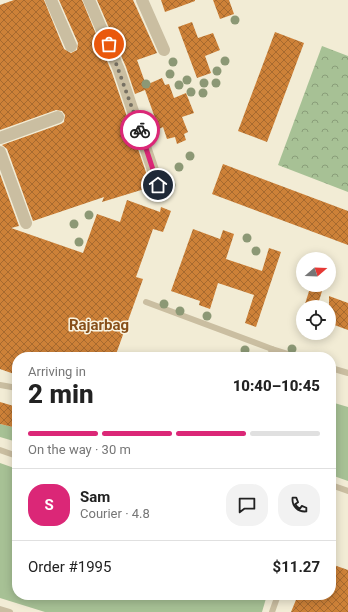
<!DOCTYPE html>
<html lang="en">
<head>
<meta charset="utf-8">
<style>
  :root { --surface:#fff; --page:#f2f2f2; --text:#222; --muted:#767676; --line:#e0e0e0; --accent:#db2777 }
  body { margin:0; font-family:Roboto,sans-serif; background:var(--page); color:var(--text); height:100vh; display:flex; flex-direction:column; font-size:15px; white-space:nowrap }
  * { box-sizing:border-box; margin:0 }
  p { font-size:13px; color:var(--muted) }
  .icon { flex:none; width:22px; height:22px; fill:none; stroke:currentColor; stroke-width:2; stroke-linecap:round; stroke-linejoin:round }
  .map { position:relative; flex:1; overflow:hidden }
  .panel { position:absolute; left:12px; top:352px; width:324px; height:248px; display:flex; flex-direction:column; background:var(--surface); border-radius:16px; box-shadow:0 2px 10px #0003 }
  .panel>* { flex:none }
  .needle { width:26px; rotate:71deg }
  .tools { position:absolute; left:296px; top:252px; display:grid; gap:8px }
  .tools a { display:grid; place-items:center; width:40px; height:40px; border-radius:50%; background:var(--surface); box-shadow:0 2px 10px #0003; font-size:20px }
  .pin { position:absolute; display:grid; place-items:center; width:34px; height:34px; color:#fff; margin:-17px; border:2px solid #fff; border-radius:50%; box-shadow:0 1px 4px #0007 }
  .courier { position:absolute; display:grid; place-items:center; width:40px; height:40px; margin:-20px; border:3px solid #db2777; border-radius:50%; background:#fff; color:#222; box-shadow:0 1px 5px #0007 }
  .summary em { font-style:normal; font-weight:800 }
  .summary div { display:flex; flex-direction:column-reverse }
  .summary { display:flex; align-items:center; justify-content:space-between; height:68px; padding:0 16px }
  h1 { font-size:26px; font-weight:800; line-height:30px }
  .bar { display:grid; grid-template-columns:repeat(4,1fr); gap:6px 4px; align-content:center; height:48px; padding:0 16px }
  .bar i { height:5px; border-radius:3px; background:var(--line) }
  .bar .on { background:var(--accent) }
  .bar p { grid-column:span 4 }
  .line { display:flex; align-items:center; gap:10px; padding:0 16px; border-top:1px solid var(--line) }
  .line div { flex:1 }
  .round { display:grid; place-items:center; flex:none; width:42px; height:42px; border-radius:16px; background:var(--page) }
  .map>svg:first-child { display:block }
  .green { fill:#a7c195 }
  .park { fill:url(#park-crowns) }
  .building { fill:url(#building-cross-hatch) }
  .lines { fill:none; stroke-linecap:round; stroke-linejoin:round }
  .lane { stroke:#cabea1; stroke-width:6 }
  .street { stroke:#cabea1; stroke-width:12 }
  .tree { fill:#8c9875 }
  .done { stroke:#767062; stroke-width:4; stroke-dasharray:0 7.2 }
  .route { stroke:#db2777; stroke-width:5 }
  .labels { text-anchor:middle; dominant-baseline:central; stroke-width:3; stroke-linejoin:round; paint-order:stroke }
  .district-label { font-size:15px; font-weight:bold; fill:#874f19; stroke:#faf5e2 }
</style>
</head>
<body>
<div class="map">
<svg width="348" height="612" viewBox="0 0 348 612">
  <defs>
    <pattern id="park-crowns" width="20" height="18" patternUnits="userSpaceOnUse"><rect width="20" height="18" fill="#a7c195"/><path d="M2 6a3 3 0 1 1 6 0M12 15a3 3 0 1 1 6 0" fill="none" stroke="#899d79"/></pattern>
    <pattern id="building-cross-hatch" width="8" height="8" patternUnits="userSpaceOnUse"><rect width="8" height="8" fill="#cd8138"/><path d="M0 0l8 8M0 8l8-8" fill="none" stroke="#a76a2f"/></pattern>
  </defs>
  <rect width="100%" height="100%" fill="#f2ecd5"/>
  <g class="green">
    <path d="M 331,402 L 348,407 L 348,481 L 331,475 Z"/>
    <path d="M 0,424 L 17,428 L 17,442 L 0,437 Z"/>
    <path d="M 0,463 L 17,469 L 17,595 L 267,595 L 262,612 L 45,612 L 0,598 Z"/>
  </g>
  <path class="park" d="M 322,46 L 348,56 L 348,192 L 278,165 Z"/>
  <g class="building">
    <path d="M 14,0 L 44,0 L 64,49 L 71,53 L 77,50 L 78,43 L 59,0 L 82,0 L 112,73 L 151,187 L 102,202 L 104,197 L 33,221 L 7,149 L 2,145 L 61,124 L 64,122 L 65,115 L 62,111 L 56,110 L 0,130 L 0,5 Z"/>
    <path d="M 97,0 L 133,0 L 157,53 L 137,60 L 146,85 L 162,78 L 165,85 L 169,84 L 174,98 L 186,93 L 194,113 L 182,117 L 188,132 L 184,134 L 186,140 L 177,144 L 175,137 L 167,139 L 163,127 L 159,129 L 145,90 L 135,94 L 126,67 Z"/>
    <path d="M 161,0 L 195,0 L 195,1 L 165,12 Z"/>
    <path d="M 213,0 L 229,0 L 234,14 L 220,19 Z"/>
    <path d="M 192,22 L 198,38 L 213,33 L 220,50 L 205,56 L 211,73 L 197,78 L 178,27 Z"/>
    <path d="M 275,32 L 304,43 L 267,142 L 238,131 Z"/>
    <path d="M 223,164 L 348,211 L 348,245 L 212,194 Z"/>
    <path d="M 0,174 L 19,226 L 11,228 L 83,253 L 97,214 L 120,222 L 127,200 L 160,212 L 161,207 L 171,211 L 163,232 L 153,229 L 136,277 L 143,279 L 115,357 L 17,357 L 17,375 L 0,369 Z"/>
    <path d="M 193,229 L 220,239 L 223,230 L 234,234 L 226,259 L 262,271 L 269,248 L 281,252 L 256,327 L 245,323 L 254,295 L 218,283 L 210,309 L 199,305 L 200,301 L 171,291 Z"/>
    <path d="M 311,285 L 324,285 L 317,307 L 304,307 Z"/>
    <path d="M 329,296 L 348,303 L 348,330 L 329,323 Z"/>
    <path d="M 0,402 L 17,407 L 17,428 L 0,424 Z"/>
    <path d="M 331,564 L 348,570 L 348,612 L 291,612 L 298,595 L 331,595 Z"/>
  </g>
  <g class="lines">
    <g class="lane">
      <path d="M 146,302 L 272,349"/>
      <path d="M 270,357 L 272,349 L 298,357"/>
      <path d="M 331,368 L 348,373"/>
      <path d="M 0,385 L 17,388"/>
      <path d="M 0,450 L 17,456"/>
      <path d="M 331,485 L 348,491"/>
      <path d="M 0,609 L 10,612"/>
      <path d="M 272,612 L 278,595"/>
    </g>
    <g class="street">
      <path d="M 51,0 L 71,46"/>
      <path d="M 89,0 L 119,70 L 158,185"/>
      <path d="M 142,0 L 164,50"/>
      <path d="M 0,138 L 58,117"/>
      <path d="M 0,152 L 26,223"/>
    </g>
  </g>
  <g class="tree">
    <circle cx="235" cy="20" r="4.5"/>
    <circle cx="225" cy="61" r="4.5"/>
    <circle cx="173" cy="62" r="4.5"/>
    <circle cx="217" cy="71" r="4.5"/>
    <circle cx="170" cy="74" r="4.5"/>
    <circle cx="187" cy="80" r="4.5"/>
    <circle cx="204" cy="83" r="4.5"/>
    <circle cx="216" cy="83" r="4.5"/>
    <circle cx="146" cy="84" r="4.5"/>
    <circle cx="179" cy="85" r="4.5"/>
    <circle cx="191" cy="92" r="4.5"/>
    <circle cx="203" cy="93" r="4.5"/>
    <circle cx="190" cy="156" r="4.5"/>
    <circle cx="179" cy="167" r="4.5"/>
    <circle cx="171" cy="185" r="4.5"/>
    <circle cx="89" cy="215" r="4.5"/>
    <circle cx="74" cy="224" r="4.5"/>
    <circle cx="247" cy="238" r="4.5"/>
    <circle cx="79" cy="242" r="4.5"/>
    <circle cx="256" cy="251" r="4.5"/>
    <circle cx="164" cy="304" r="4.5"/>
    <circle cx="180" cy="311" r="4.5"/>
    <circle cx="207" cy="316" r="4.5"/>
    <circle cx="292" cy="349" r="4.5"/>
    <circle cx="245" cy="350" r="4.5"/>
  </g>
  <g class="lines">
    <path class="done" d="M 109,44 L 140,130"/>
    <path class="route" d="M 140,130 L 158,185"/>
  </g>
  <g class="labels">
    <g class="district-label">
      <text x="99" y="325">Rajarbag</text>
    </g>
  </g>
</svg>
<div class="tools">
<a><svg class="needle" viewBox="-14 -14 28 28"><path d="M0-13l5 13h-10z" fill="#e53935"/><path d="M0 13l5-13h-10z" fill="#767676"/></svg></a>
<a><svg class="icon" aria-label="locate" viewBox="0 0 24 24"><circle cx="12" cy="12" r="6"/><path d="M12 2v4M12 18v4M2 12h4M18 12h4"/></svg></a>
</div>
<div class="pin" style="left:109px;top:44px;background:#ea580c"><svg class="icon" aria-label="bag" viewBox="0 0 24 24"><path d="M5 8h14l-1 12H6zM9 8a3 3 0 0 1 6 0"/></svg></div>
<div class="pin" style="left:158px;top:185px;background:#1f2937"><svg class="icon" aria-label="home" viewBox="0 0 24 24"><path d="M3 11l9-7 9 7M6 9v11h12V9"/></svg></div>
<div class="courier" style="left:140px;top:130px"><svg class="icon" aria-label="bike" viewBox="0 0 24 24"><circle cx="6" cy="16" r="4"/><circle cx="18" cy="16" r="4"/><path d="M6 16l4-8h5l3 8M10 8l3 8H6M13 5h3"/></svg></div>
<section class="panel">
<div class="summary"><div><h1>2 min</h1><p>Arriving in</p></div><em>10:40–10:45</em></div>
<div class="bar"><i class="on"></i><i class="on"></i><i class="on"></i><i></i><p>On the way · 30 m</p></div>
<div class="line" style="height:72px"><b class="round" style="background:var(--accent);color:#fff">S</b><div><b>Sam</b><p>Courier · 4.8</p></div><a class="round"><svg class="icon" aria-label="chat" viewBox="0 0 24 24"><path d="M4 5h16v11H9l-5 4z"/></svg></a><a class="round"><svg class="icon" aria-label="phone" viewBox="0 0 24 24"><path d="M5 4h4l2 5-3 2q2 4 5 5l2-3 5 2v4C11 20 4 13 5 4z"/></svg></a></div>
<div class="line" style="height:52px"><div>Order #1995</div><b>$11.27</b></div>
</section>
</div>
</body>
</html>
